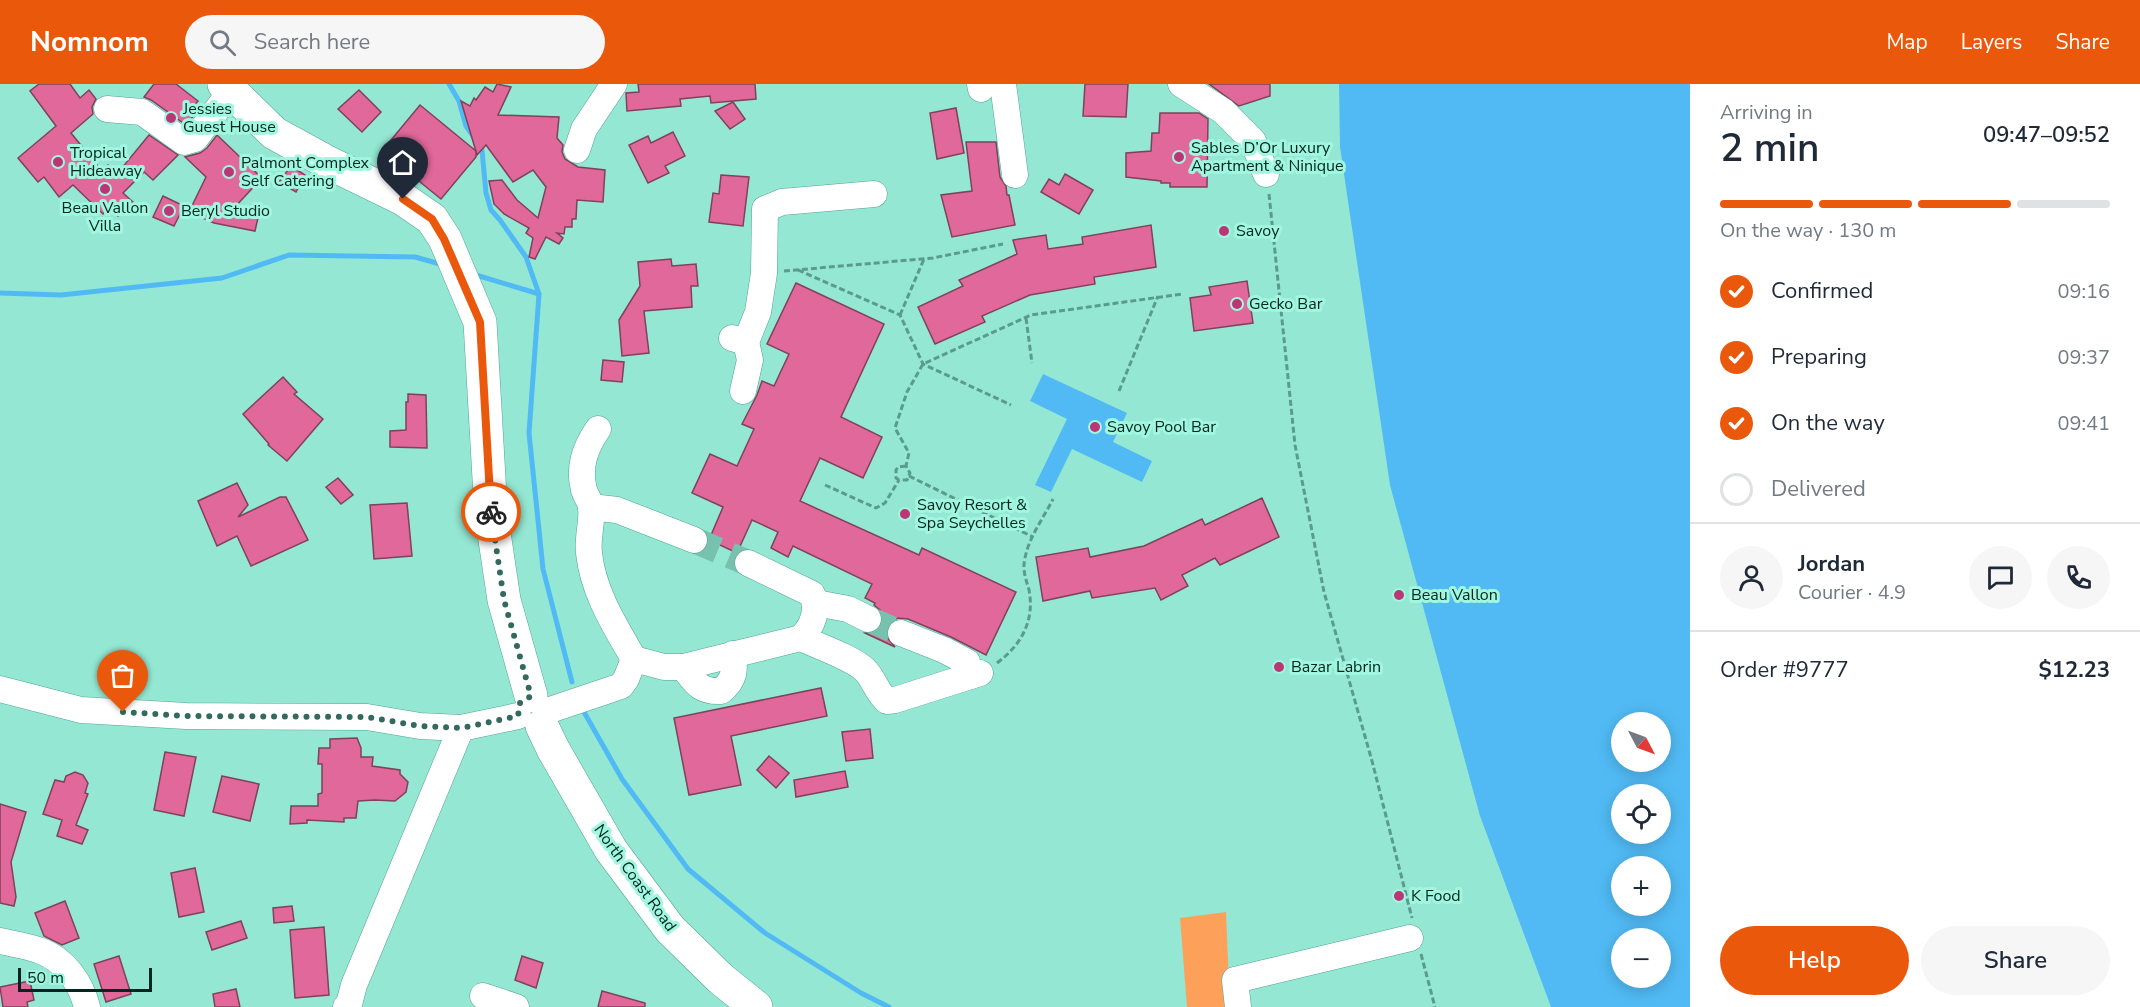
<!DOCTYPE html>
<html lang="en">
<head>
<meta charset="utf-8">
<style>
  :root { --surface:#fff; --page:#f6f6f7; --text:#1f2937; --muted:#747a83; --line:#e0e1e3; --accent:#ea580c }
  body { margin:0; font-family:"Nunito Sans",sans-serif; background:var(--page); color:var(--text); height:100vh; display:flex; flex-direction:column; font-size:22px; white-space:nowrap }
  * { box-sizing:border-box; margin:0 }
  p { font-size:20px; color:var(--muted) }
  .icon { flex:none; width:33px; height:33px; fill:none; stroke:currentColor; stroke-width:2; stroke-linecap:round; stroke-linejoin:round }
  .map { position:relative; flex:1; overflow:hidden }
  .side { display:flex; flex-direction:column; background:var(--surface); width:450px }
  .side>* { flex:none }
  .needle { width:39px; rotate:131deg }
  .controls { position:absolute; left:1611px; top:628px; display:grid; gap:12px }
  .controls a { display:grid; place-items:center; width:60px; height:60px; border-radius:50%; background:var(--surface); box-shadow:0 3px 15px #0003; font-size:30px }
  .scale { position:absolute; left:18px; bottom:15px; width:134px; box-sizing:border-box; padding-left:6px; border:3px solid #01261f; border-top:0; font-size:16px; line-height:21px; white-space:nowrap; color:#01261f; -webkit-text-stroke:4px #a1f6e0; paint-order:stroke }
  .pin { position:absolute; display:grid; place-items:center; width:51px; height:51px; color:#fff; margin:-62px -26px; border-radius:50% 50% 50% 0; rotate:-45deg; box-shadow:0 0 6px #0007 }
  .pin .icon { rotate:45deg }
  .courier { position:absolute; display:grid; place-items:center; width:60px; height:60px; margin:-30px; border:4px solid #ea580c; border-radius:50%; background:#fff; color:#222; box-shadow:0 2px 8px #0007 }
  .overview em { font-style:normal; font-weight:600 }
  .overview div { display:flex; flex-direction:column-reverse }
  .overview { display:flex; align-items:center; justify-content:space-between; height:102px; padding:0 30px }
  h1 { font-size:39px; font-weight:600; line-height:45px }
  .bar { display:grid; grid-template-columns:repeat(4,1fr); gap:9px 6px; align-content:center; height:72px; padding:0 30px }
  .bar i { height:8px; border-radius:4px; background:var(--line) }
  .bar .selected { background:var(--accent) }
  .bar p { grid-column:span 4 }
  .line { display:flex; align-items:center; gap:15px; padding:0 30px; border-top:2px solid var(--line) }
  .line div { flex:1 }
  .round { display:grid; place-items:center; flex:none; width:63px; height:63px; border-radius:32px; background:var(--page) }
  ol { padding:0 30px; list-style:none }
  li { display:flex; align-items:center; gap:18px; height:66px }
  li p { margin-inline-start:auto }
  li .icon { padding:6px; border-radius:50%; background:var(--accent); color:#fff; stroke-width:4 }
  li:last-child { color:var(--muted) }
  li i { width:33px; height:33px; border:3px solid var(--line); border-radius:50% }
  .action { display:flex; gap:12px; margin-top:auto; padding:12px 30px }
  .action a { flex:1; height:69px; border-radius:36px; background:var(--accent); color:#fff; font-size:24px; font-weight:600; line-height:69px; text-align:center }
  .action a+a { background:var(--page); color:var(--text) }
  header { display:flex; align-items:center; gap:36px; box-sizing:border-box; height:84px; padding:0 30px; background:var(--accent); color:#fff }
  header strong { font-size:28px }
  nav { display:flex; gap:33px; margin-inline-start:auto; font-size:21px }
  .search { width:420px; height:54px; background:var(--page); display:flex; align-items:center; gap:15px; box-sizing:border-box; padding:0 21px; border-radius:33px; color:var(--muted); font-size:22px }
  main { display:flex; flex:1; min-height:0 }
  .map>svg:first-child { display:block }
  .green { fill:#fda15a }
  .water { fill:#51baf4; fill-rule:evenodd }
  .lines { fill:none; stroke-linecap:round; stroke-linejoin:round }
  .stream { stroke:#51baf4; stroke-width:5 }
  .building { fill:#e0689a; stroke:#7f425a; stroke-width:1.5 }
  .minor-tunnel { stroke:#77c1af; stroke-width:26; stroke-dasharray:26 13; stroke-linecap:butt }
  .minor-casing { stroke:#50a591; stroke-width:27 }
  .major-casing { stroke:#50a591; stroke-width:34 }
  .path { stroke:#5a9b8c; stroke-width:3; stroke-dasharray:6 3; stroke-linecap:butt }
  .minor { stroke:#fff; stroke-width:26 }
  .major { stroke:#fff; stroke-width:33 }
  .done { stroke:#346a5e; stroke-width:6; stroke-dasharray:0 10.8 }
  .route { stroke:#ea580c; stroke-width:8 }
  .poi-dot { fill:#bc3575; stroke:#a1f6e0; stroke-width:2 }
  .labels { text-anchor:middle; dominant-baseline:central; stroke-width:6; stroke-linejoin:round; paint-order:stroke }
  .poi-label { font-size:16px; fill:#01261f; stroke:#a1f6e0; text-anchor:start }
  .street-label { font-size:16px; fill:#01261f; stroke:#a1f6e0 }
</style>
</head>
<body>
<header>
<strong>Nomnom</strong>
<div class="search"><svg class="icon" aria-label="search" viewBox="0 0 24 24"><circle cx="10" cy="10" r="6"/><path d="M15 15l6 6"/></svg>Search here</div>
<nav><a>Map</a><a>Layers</a><a>Share</a></nav>
</header>
<main>
<div class="map">
<svg width="1690" height="923" viewBox="0 0 1690 923">
  <rect width="100%" height="100%" fill="#94e8d3"/>
  <path class="green" d="M 1226,828 L 1230,923 L 1187,923 L 1180,834 Z"/>
  <g class="water">
    <path d="M 1339,0 L 1690,0 L 1690,923 L 1551,923 L 1480,732 L 1390,401 L 1340,63 ZM 1622,639 L 1660,639 L 1660,678 L 1622,678 ZM 1622,711 L 1660,711 L 1660,750 L 1622,750 ZM 1622,783 L 1660,783 L 1660,822 L 1622,822 ZM 1622,855 L 1660,855 L 1660,894 L 1622,894 Z"/>
    <path d="M 1043,290 L 1127,329 L 1113,358 L 1152,377 L 1142,398 L 1072,365 L 1051,408 L 1035,401 L 1067,335 L 1030,317 Z"/>
  </g>
  <g class="lines">
    <g class="stream">
      <path d="M 449,0 L 459,17 L 466,42 L 473,52"/>
      <path d="M 478,60 L 482,66 L 486,109 L 491,126 L 500,136 L 526,173 L 539,210 L 529,349 L 543,485 L 572,598"/>
      <path d="M 476,191 L 539,210"/>
      <path d="M 0,209 L 61,211 L 222,194 L 289,171 L 415,173 L 440,180"/>
      <path d="M 584,628 L 622,695 L 688,785 L 765,849 L 861,909 L 889,923"/>
    </g>
  </g>
  <g class="building">
    <path d="M 39,0 L 70,0 L 80,14 L 89,6 L 96,15 L 92,23 L 93,30 L 71,49 L 102,87 L 108,81 L 117,90 L 149,51 L 178,71 L 153,96 L 144,88 L 123,109 L 133,118 L 118,132 L 109,123 L 103,130 L 73,101 L 59,113 L 44,93 L 38,98 L 18,74 L 56,42 L 30,7 Z"/>
    <path d="M 154,0 L 176,0 L 198,17 L 190,26 L 195,30 L 186,41 L 151,16 L 144,13 Z"/>
    <path d="M 497,0 L 511,3 L 498,31 L 559,33 L 557,54 L 563,61 L 562,68 L 565,75 L 578,83 L 605,86 L 603,118 L 577,116 L 576,135 L 572,135 L 572,143 L 565,143 L 564,150 L 557,149 L 563,154 L 559,160 L 546,153 L 535,175 L 529,173 L 533,154 L 526,149 L 529,144 L 504,130 L 494,120 L 489,97 L 502,96 L 517,116 L 538,134 L 546,103 L 533,86 L 513,98 L 486,61 L 477,71 L 461,17 L 470,22 L 474,14 L 476,16 L 485,3 L 493,8 Z"/>
    <path d="M 638,0 L 755,0 L 756,15 L 711,19 L 710,12 L 680,15 L 681,22 L 627,27 L 626,9 L 639,8 Z"/>
    <path d="M 1085,0 L 1128,0 L 1126,33 L 1083,32 Z"/>
    <path d="M 1209,0 L 1270,0 L 1270,12 L 1239,22 Z"/>
    <path d="M 359,6 L 381,28 L 362,48 L 338,25 Z"/>
    <path d="M 733,18 L 745,35 L 730,45 L 715,27 Z"/>
    <path d="M 420,21 L 476,67 L 476,73 L 441,115 L 382,67 Z"/>
    <path d="M 956,24 L 964,69 L 937,75 L 930,29 Z"/>
    <path d="M 1160,29 L 1199,29 L 1208,35 L 1207,103 L 1170,103 L 1170,99 L 1161,99 L 1161,97 L 1126,93 L 1126,69 L 1151,67 L 1152,49 L 1159,49 Z"/>
    <path d="M 673,48 L 685,72 L 665,82 L 669,89 L 648,99 L 629,61 L 648,52 L 651,59 Z"/>
    <path d="M 217,51 L 262,94 L 234,124 L 259,129 L 255,147 L 214,139 L 189,128 L 206,93 L 185,73 L 200,69 L 207,64 Z"/>
    <path d="M 966,58 L 996,58 L 1000,93 L 1006,102 L 1007,111 L 1009,111 L 1015,141 L 952,153 L 941,111 L 972,107 Z"/>
    <path d="M 291,82 L 305,91 L 296,108 L 279,98 Z"/>
    <path d="M 1065,90 L 1093,106 L 1079,130 L 1041,108 L 1049,95 L 1059,101 Z"/>
    <path d="M 721,91 L 749,93 L 743,142 L 709,138 L 713,109 L 719,110 Z"/>
    <path d="M 163,112 L 184,122 L 174,142 L 153,133 Z"/>
    <path d="M 1151,141 L 1156,183 L 1094,193 L 1095,200 L 1030,211 L 982,232 L 985,238 L 935,260 L 918,223 L 963,202 L 959,196 L 1017,170 L 1013,156 L 1046,151 L 1048,165 L 1083,160 L 1082,153 Z"/>
    <path d="M 671,175 L 672,182 L 696,180 L 698,202 L 691,202 L 692,223 L 644,227 L 649,269 L 622,272 L 619,236 L 640,202 L 638,178 Z"/>
    <path d="M 1247,197 L 1253,239 L 1194,247 L 1190,214 L 1211,211 L 1209,203 Z"/>
    <path d="M 796,199 L 884,240 L 841,333 L 882,353 L 863,394 L 820,374 L 800,417 L 919,471 L 922,464 L 1016,508 L 986,571 L 951,553 L 908,535 L 898,534 L 892,537 L 887,543 L 886,552 L 895,563 L 865,549 L 877,547 L 882,541 L 883,535 L 880,526 L 874,521 L 875,519 L 865,514 L 872,500 L 793,462 L 788,473 L 771,464 L 778,448 L 752,436 L 737,469 L 709,456 L 723,423 L 692,409 L 710,370 L 737,382 L 754,345 L 742,340 L 757,311 L 762,297 L 774,302 L 789,270 L 767,260 Z"/>
    <path d="M 603,276 L 624,278 L 622,298 L 601,296 Z"/>
    <path d="M 283,293 L 297,308 L 294,310 L 323,335 L 287,377 L 268,361 L 269,360 L 243,330 Z"/>
    <path d="M 408,310 L 426,311 L 427,364 L 390,363 L 390,347 L 406,346 L 406,318 L 408,318 Z"/>
    <path d="M 338,394 L 353,411 L 341,420 L 326,403 Z"/>
    <path d="M 237,399 L 248,421 L 238,433 L 280,413 L 286,413 L 308,456 L 251,482 L 237,452 L 217,462 L 198,417 Z"/>
    <path d="M 1262,414 L 1279,453 L 1220,481 L 1215,474 L 1182,491 L 1188,502 L 1161,516 L 1155,504 L 1092,514 L 1090,507 L 1043,517 L 1036,473 L 1088,464 L 1090,473 L 1144,462 L 1202,435 L 1205,441 Z"/>
    <path d="M 407,419 L 412,472 L 374,475 L 370,421 Z"/>
    <path d="M 821,604 L 827,632 L 731,652 L 741,701 L 689,711 L 674,634 Z"/>
    <path d="M 870,645 L 873,674 L 846,677 L 842,648 Z"/>
    <path d="M 357,654 L 361,664 L 361,673 L 373,673 L 372,682 L 400,686 L 400,690 L 408,698 L 406,708 L 395,717 L 375,716 L 358,717 L 356,734 L 344,734 L 344,738 L 307,736 L 307,739 L 290,740 L 291,722 L 318,722 L 318,710 L 322,709 L 322,680 L 318,680 L 319,664 L 330,664 L 330,655 Z"/>
    <path d="M 165,668 L 196,673 L 184,732 L 154,726 Z"/>
    <path d="M 769,672 L 789,689 L 776,704 L 757,686 Z"/>
    <path d="M 845,687 L 848,703 L 796,713 L 794,696 Z"/>
    <path d="M 75,688 L 83,691 L 88,699 L 85,709 L 88,710 L 76,741 L 88,746 L 82,760 L 57,752 L 62,736 L 43,730 L 55,696 L 64,698 L 66,692 Z"/>
    <path d="M 222,692 L 259,700 L 250,737 L 213,728 Z"/>
    <path d="M 0,720 L 26,728 L 11,778 L 16,813 L 14,822 L 0,819 Z"/>
    <path d="M 195,784 L 204,828 L 179,833 L 171,789 Z"/>
    <path d="M 65,817 L 79,854 L 62,861 L 44,852 L 35,829 Z"/>
    <path d="M 292,822 L 294,837 L 274,839 L 273,824 Z"/>
    <path d="M 241,837 L 247,854 L 212,866 L 206,848 Z"/>
    <path d="M 324,843 L 329,911 L 295,914 L 290,846 Z"/>
    <path d="M 119,872 L 131,910 L 106,918 L 94,880 Z"/>
    <path d="M 522,872 L 543,879 L 536,904 L 515,896 Z"/>
    <path d="M 30,897 L 34,916 L 27,918 L 28,923 L 3,923 L 0,903 Z"/>
    <path d="M 236,905 L 240,923 L 215,923 L 213,910 Z"/>
    <path d="M 602,907 L 645,919 L 645,923 L 598,923 Z"/>
  </g>
  <g class="lines">
    <g class="minor-tunnel">
      <path d="M 694,456 L 748,479"/>
      <path d="M 868,535 L 901,549"/>
    </g>
    <defs>
      <g id="minor">
        <path d="M 980,0 L 981,5"/>
        <path d="M 1003,0 L 1015,91"/>
        <path d="M 1181,0 L 1223,27 L 1253,57 L 1266,90"/>
        <path d="M 107,25 L 142,28 L 184,58 L 195,55 L 231,7"/>
        <path d="M 577,66 L 584,45 L 614,0"/>
        <path d="M 732,254 L 746,258 L 750,276 L 743,307"/>
        <path d="M 746,258 L 758,228 L 764,189 L 765,125 L 782,118 L 874,110"/>
        <path d="M 598,345 C 585,364 578,383 584,406 C 586,412 590,417 591,423 C 593,436 587,454 589,469 C 593,508 615,542 634,575 L 664,583 L 683,583 L 801,554 C 813,542 819,525 812,510 L 748,479"/>
        <path d="M 591,423 L 617,426 L 694,456"/>
        <path d="M 816,519 L 848,525 L 868,535"/>
        <path d="M 901,549 L 944,566 L 967,578 L 970,592"/>
        <path d="M 801,554 C 818,562 853,574 865,586 C 874,595 877,609 887,617 L 895,616 L 980,589"/>
        <path d="M 683,583 C 695,598 699,608 721,607 C 735,596 735,586 733,570"/>
        <path d="M 0,605 L 81,626 L 186,632 L 367,633 L 420,642 L 461,644 L 518,632"/>
        <path d="M 550,626 L 621,602 L 626,595 L 634,575"/>
        <path d="M 0,857 C 13,860 28,862 41,867 C 65,876 81,899 87,923"/>
        <path d="M 483,912 L 516,923"/>
        <path d="M 346,923 L 349,920 L 354,901 L 461,644"/>
        <path d="M 1238,923 L 1235,896 L 1410,854"/>
      </g>
      <g id="major">
        <path d="M 224,0 L 274,49 L 325,77 L 403,115 L 432,135 L 445,155 L 480,238 L 491,429 L 504,516 L 531,612"/>
        <path d="M 542,642 L 553,665 L 611,766 L 670,845 L 721,895 L 756,923"/>
      </g>
    </defs>
    <use href="#minor" class="minor-casing"/>
    <use href="#major" class="major-casing"/>
    <g class="path">
      <path d="M 1269,110 L 1295,361 L 1324,508 L 1372,677 L 1412,834"/>
      <path d="M 798,186 L 900,231 L 923,280 L 1011,321"/>
      <path d="M 784,187 L 933,174 L 1003,160"/>
      <path d="M 900,231 L 924,175"/>
      <path d="M 1026,234 L 1032,279"/>
      <path d="M 1119,307 L 1158,212"/>
      <path d="M 906,382 L 898,383 L 896,386 L 896,394 L 899,396 L 907,396 L 910,389 L 906,382 L 909,369 L 895,344 L 907,308 L 923,280 L 1031,231 L 1182,210"/>
      <path d="M 909,392 L 1033,453"/>
      <path d="M 825,401 L 876,424 L 885,419 L 899,396"/>
      <path d="M 997,579 C 1021,561 1035,537 1029,506 C 1026,495 1022,486 1025,474 C 1029,453 1044,433 1053,415"/>
      <path d="M 1421,870 L 1435,923"/>
    </g>
    <use href="#minor" class="minor"/>
    <use href="#major" class="major"/>
  </g>
  <g class="lines">
    <path class="done" d="M 123,628 L 186,632 L 367,633 L 420,642 L 461,644 L 518,632 L 520,619 L 531,612 L 504,516 L 491,428"/>
    <path class="route" d="M 403,115 L 432,135 L 444,155 L 480,238 L 491,428"/>
  </g>
  <g class="poi-dot">
    <circle cx="171" cy="34" r="6"/>
    <circle cx="1179" cy="73" r="6"/>
    <circle cx="58" cy="78" r="6"/>
    <circle cx="229" cy="88" r="6"/>
    <circle cx="105" cy="105" r="6"/>
    <circle cx="169" cy="127" r="6"/>
    <circle cx="1224" cy="147" r="6"/>
    <circle cx="1237" cy="220" r="6"/>
    <circle cx="1095" cy="343" r="6"/>
    <circle cx="905" cy="430" r="6"/>
    <circle cx="1399" cy="511" r="6"/>
    <circle cx="1279" cy="583" r="6"/>
    <circle cx="1399" cy="812" r="6"/>
  </g>
  <g class="labels">
    <g class="poi-label">
      <text x="183" y="25">Jessies<tspan x="183" dy="18">Guest House</tspan></text>
      <text x="1191" y="64">Sables D’Or Luxury<tspan x="1191" dy="18">Apartment &amp; Ninique</tspan></text>
      <text x="70" y="69">Tropical<tspan x="70" dy="18">Hideaway</tspan></text>
      <text x="241" y="79">Palmont Complex<tspan x="241" dy="18">Self Catering</tspan></text>
      <text x="105" y="124" text-anchor="middle">Beau Vallon<tspan x="105" dy="18">Villa</tspan></text>
      <text x="181" y="127">Beryl Studio</text>
      <text x="1236" y="147">Savoy</text>
      <text x="1249" y="220">Gecko Bar</text>
      <text x="1107" y="343">Savoy Pool Bar</text>
      <text x="917" y="421">Savoy Resort &amp;<tspan x="917" dy="18">Spa Seychelles</tspan></text>
      <text x="1411" y="511">Beau Vallon</text>
      <text x="1291" y="583">Bazar Labrin</text>
      <text x="1411" y="812">K Food</text>
    </g>
    <g class="street-label">
      <text transform="translate(635 794) rotate(54)">North Coast Road</text>
    </g>
  </g>
</svg>
<div class="controls">
<a><svg class="needle" viewBox="-14 -14 28 28"><path d="M0-13l5 13h-10z" fill="#e53935"/><path d="M0 13l5-13h-10z" fill="#747a83"/></svg></a>
<a><svg class="icon" aria-label="locate" viewBox="0 0 24 24"><circle cx="12" cy="12" r="6"/><path d="M12 2v4M12 18v4M2 12h4M18 12h4"/></svg></a>
<a>+</a>
<a>−</a>
</div>
<div class="scale">50 m</div>
<div class="pin" style="left:123px;top:628px;background:#ea580c"><svg class="icon" aria-label="bag" viewBox="0 0 24 24"><path d="M5 8h14l-1 12H6zM9 8a3 3 0 0 1 6 0"/></svg></div>
<div class="pin" style="left:403px;top:115px;background:#1f2937"><svg class="icon" aria-label="home" viewBox="0 0 24 24"><path d="M3 11l9-7 9 7M6 9v11h12V9"/></svg></div>
<div class="courier" style="left:491px;top:428px"><svg class="icon" aria-label="bike" viewBox="0 0 24 24"><circle cx="6" cy="16" r="4"/><circle cx="18" cy="16" r="4"/><path d="M6 16l4-8h5l3 8M10 8l3 8H6M13 5h3"/></svg></div>
</div>
<section class="side">
<div class="overview"><div><h1>2 min</h1><p>Arriving in</p></div><em>09:47–09:52</em></div>
<div class="bar"><i class="selected"></i><i class="selected"></i><i class="selected"></i><i></i><p>On the way · 130 m</p></div>
<ol>
<li><svg class="icon" aria-label="check" viewBox="0 0 24 24"><path d="M5 12l5 5 9-10"/></svg>Confirmed<p>09:16</p></li>
<li><svg class="icon" aria-label="check" viewBox="0 0 24 24"><path d="M5 12l5 5 9-10"/></svg>Preparing<p>09:37</p></li>
<li><svg class="icon" aria-label="check" viewBox="0 0 24 24"><path d="M5 12l5 5 9-10"/></svg>On the way<p>09:41</p></li>
<li><i></i>Delivered</li>
</ol>
<div class="line" style="height:108px"><a class="round"><svg class="icon" aria-label="person" viewBox="0 0 24 24"><circle cx="12" cy="8" r="4"/><path d="M4 21q1-7 8-7t8 7"/></svg></a><div><b>Jordan</b><p>Courier · 4.9</p></div><a class="round"><svg class="icon" aria-label="chat" viewBox="0 0 24 24"><path d="M4 5h16v11H9l-5 4z"/></svg></a><a class="round"><svg class="icon" aria-label="phone" viewBox="0 0 24 24"><path d="M5 4h4l2 5-3 2q2 4 5 5l2-3 5 2v4C11 20 4 13 5 4z"/></svg></a></div>
<div class="line" style="height:78px"><div>Order #9777</div><b>$12.23</b></div>
<div class="action"><a>Help</a><a>Share</a></div>
</section>
</main>
</body>
</html>
